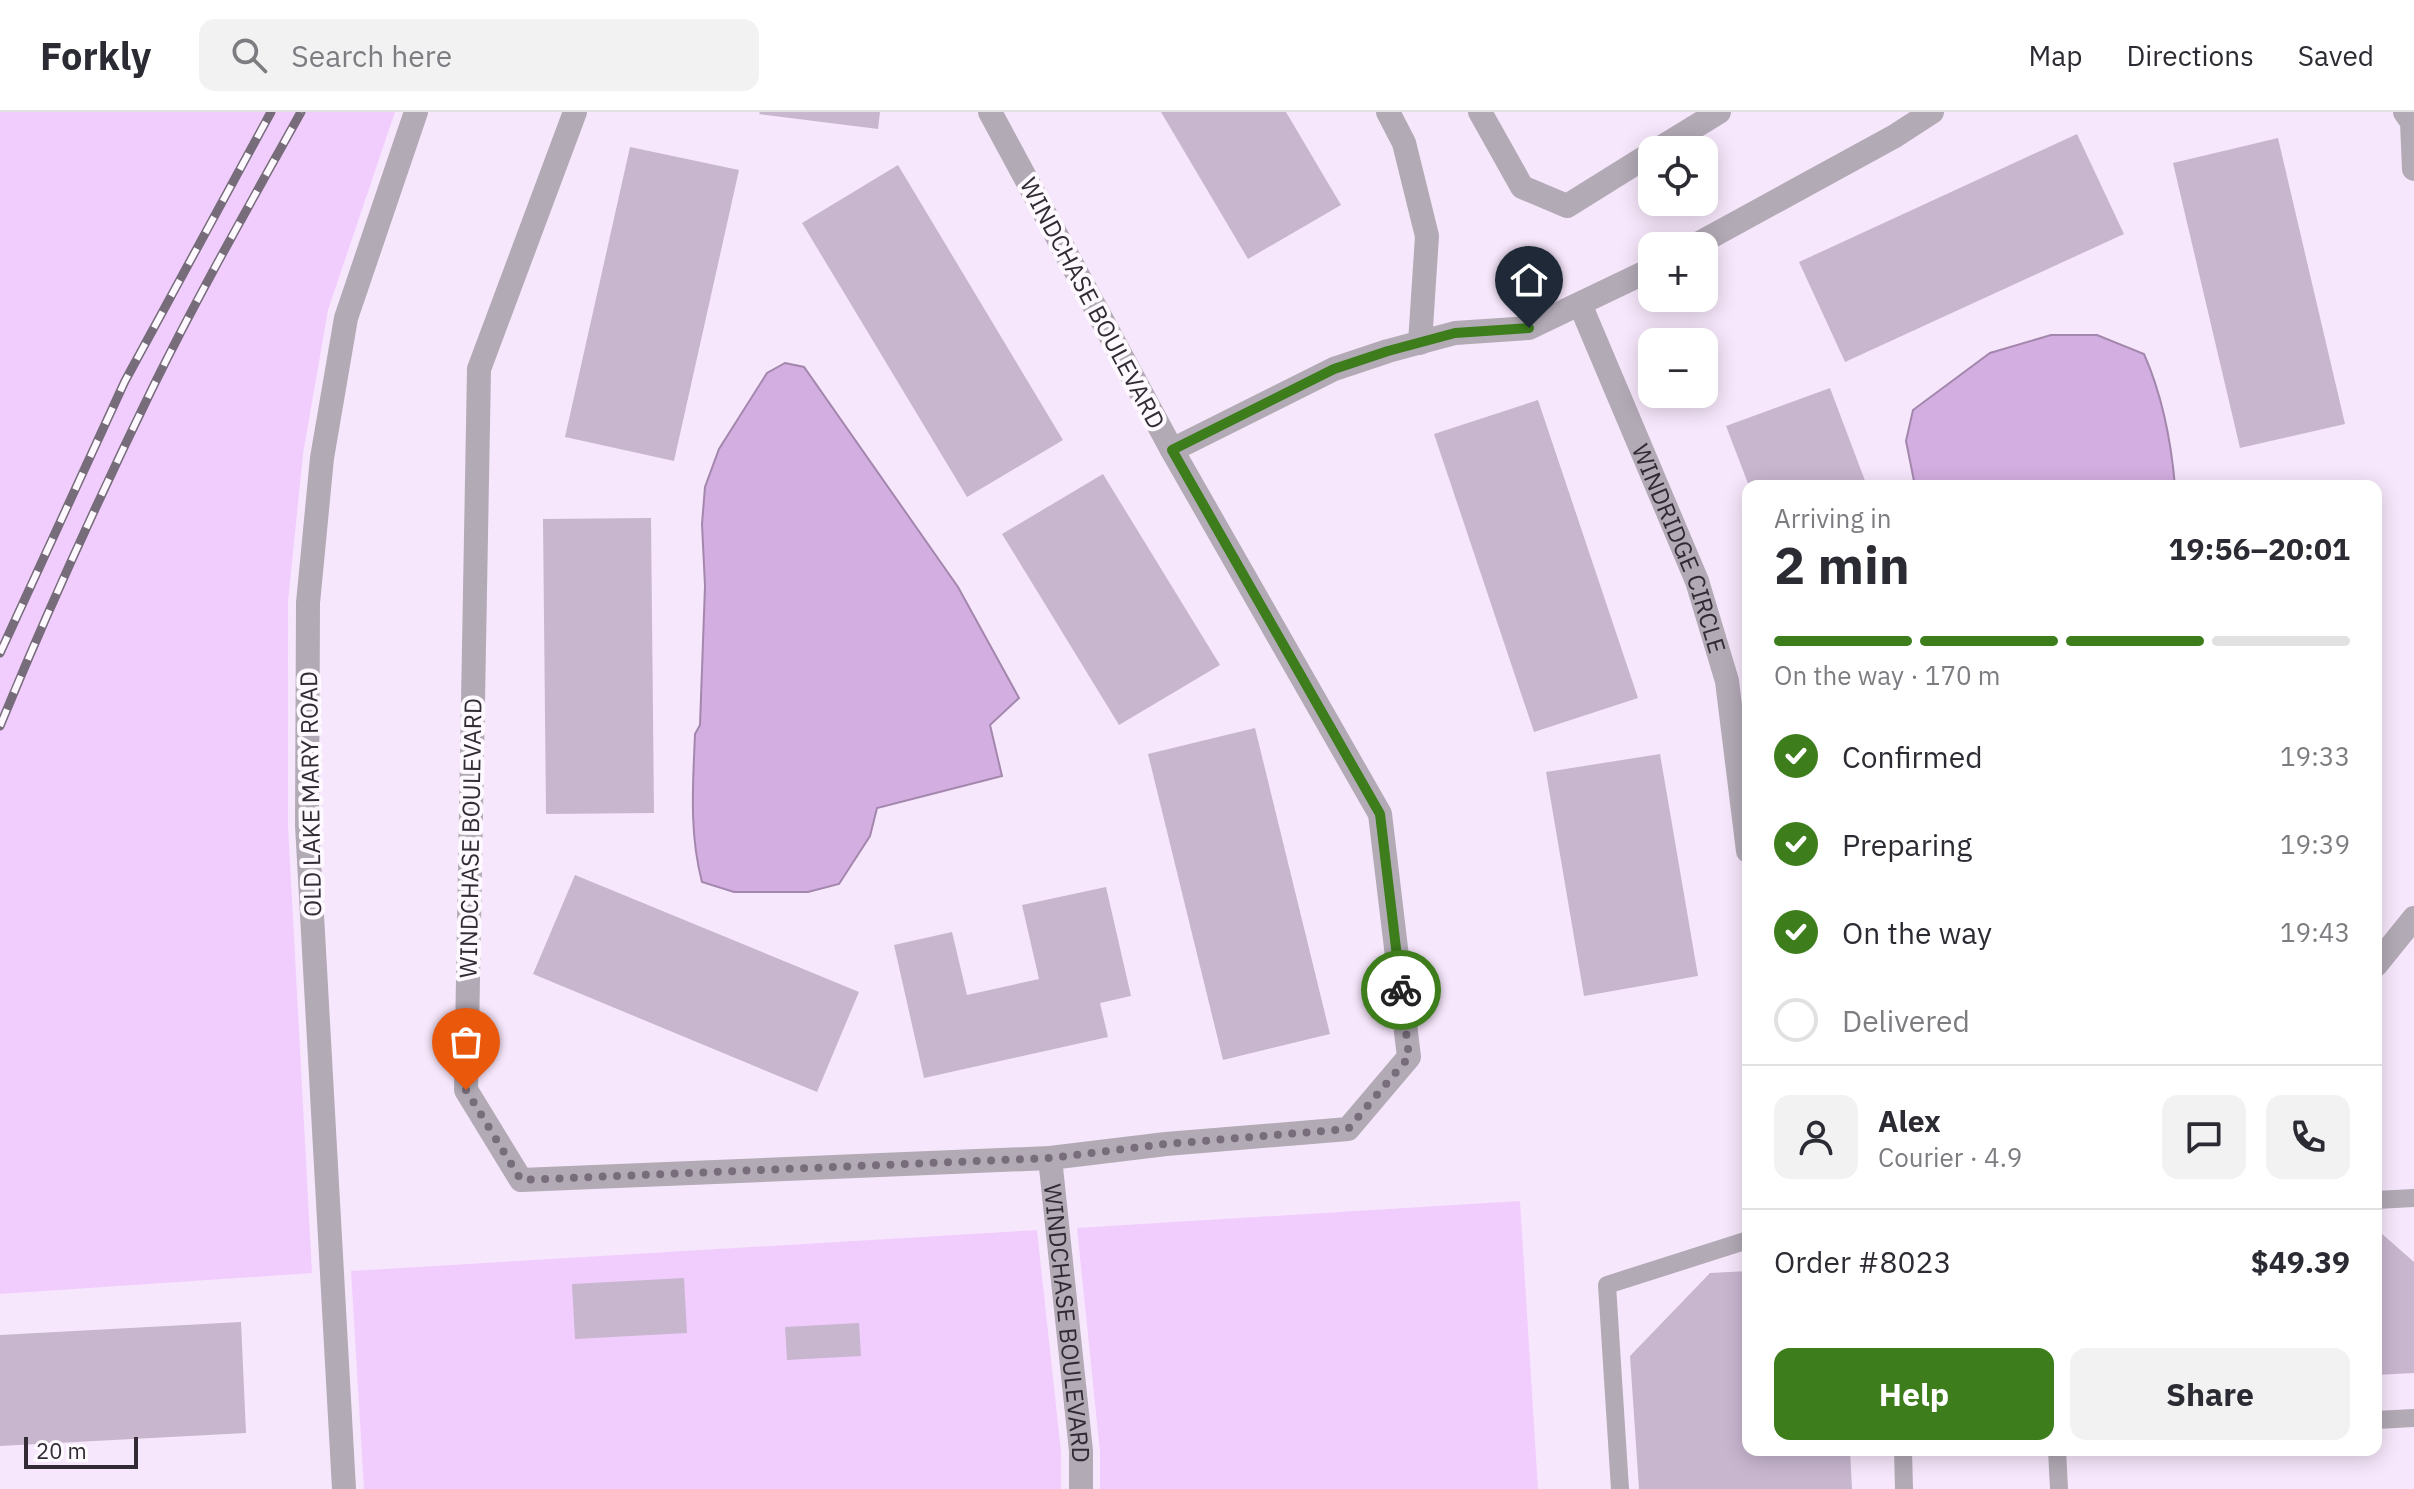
<!DOCTYPE html>
<html lang="en">
<head>
<meta charset="utf-8">
<style>
  :root { --surface:#fff; --page:#f2f2f3; --text:#2b2b33; --muted:#7c7c81; --line:#e1e1e2; --accent:#3d7d1b }
  body { margin:0; font-family:"IBM Plex Sans",sans-serif; background:var(--page); color:var(--text); height:100vh; display:flex; flex-direction:column; font-size:30px; white-space:nowrap }
  * { box-sizing:border-box; margin:0 }
  p { font-size:26px; color:var(--muted) }
  .icon { flex:none; width:44px; height:44px; fill:none; stroke:currentColor; stroke-width:2; stroke-linecap:round; stroke-linejoin:round }
  .map { position:relative; flex:1; overflow:hidden }
  .sheet { position:absolute; left:1742px; top:368px; width:640px; height:976px; display:flex; flex-direction:column; background:var(--surface); border-radius:16px; box-shadow:0 4px 20px #0003 }
  .sheet>* { flex:none }
  .controls { position:absolute; left:1638px; top:24px; display:grid; gap:16px }
  .controls a { display:grid; place-items:center; width:80px; height:80px; border-radius:16px; background:var(--surface); box-shadow:0 4px 20px #0003; font-size:40px }
  .scale { position:absolute; left:24px; bottom:20px; width:114px; box-sizing:border-box; padding-left:8px; border:4px solid #322b35; border-top:0; font-size:22px; line-height:28px; white-space:nowrap; color:#322b35; -webkit-text-stroke:6px #fdf9fe; paint-order:stroke }
  .pin { position:absolute; display:grid; place-items:center; width:68px; height:68px; color:#fff; margin:-82px -34px; border-radius:50% 50% 50% 0; rotate:-45deg; box-shadow:0 0 8px #0007 }
  .pin .icon { rotate:45deg }
  .courier { position:absolute; display:grid; place-items:center; width:80px; height:80px; margin:-40px; border:6px solid #3d7d1b; border-radius:50%; background:#fff; color:#222; box-shadow:0 2px 10px #0007 }
  .head em { font-style:normal; font-weight:800 }
  .head div { display:flex; flex-direction:column-reverse }
  .head { display:flex; align-items:center; justify-content:space-between; height:136px; padding:0 32px }
  h1 { font-size:52px; font-weight:800; line-height:60px }
  .bar { display:grid; grid-template-columns:repeat(4,1fr); gap:12px 8px; align-content:center; height:96px; padding:0 32px }
  .bar i { height:10px; border-radius:6px; background:var(--line) }
  .bar .selected { background:var(--accent) }
  .bar p { grid-column:span 4 }
  .line { display:flex; align-items:center; gap:20px; padding:0 32px; border-top:2px solid var(--line) }
  .line div { flex:1 }
  .round { display:grid; place-items:center; flex:none; width:84px; height:84px; border-radius:16px; background:var(--page) }
  ol { padding:0 32px; list-style:none }
  li { display:flex; align-items:center; gap:24px; height:88px }
  li p { margin-inline-start:auto }
  li .icon { padding:8px; border-radius:50%; background:var(--accent); color:#fff; stroke-width:4 }
  li:last-child { color:var(--muted) }
  li i { width:44px; height:44px; border:4px solid var(--line); border-radius:50% }
  .cta { display:flex; gap:16px; margin-top:auto; padding:16px 32px }
  .cta a { flex:1; height:92px; border-radius:16px; background:var(--accent); color:#fff; font-size:32px; font-weight:800; line-height:92px; text-align:center }
  .cta a+a { background:var(--page); color:var(--text) }
  header { display:flex; align-items:center; gap:48px; box-sizing:border-box; height:112px; padding:0 40px; background:var(--surface); border-bottom:2px solid var(--line) }
  header strong { font-size:38px }
  nav { display:flex; gap:44px; margin-inline-start:auto; font-size:28px }
  .search { width:560px; height:72px; background:var(--page); display:flex; align-items:center; gap:20px; box-sizing:border-box; padding:0 28px; border-radius:16px; color:var(--muted); font-size:30px }
  .map>svg:first-child { display:block }
  .green { fill:#f1cdfe }
  .water { fill:#d3aee0; stroke:#a387ad; stroke-width:2 }
  .building { fill:#c8b6cf }
  .lines { fill:none; stroke-linecap:round; stroke-linejoin:round }
  .service { stroke:#b2aab5; stroke-width:18 }
  .minor { stroke:#b2aab5; stroke-width:24 }
  .tertiary { stroke:#b2aab5; stroke-width:24 }
  .rail-casing { stroke:#766c7a; stroke-width:9 }
  .rail { stroke:#fdf9fe; stroke-width:6; stroke-dasharray:18; stroke-linecap:butt }
  .done { stroke:#776d7b; stroke-width:8; stroke-dasharray:0 14.4 }
  .route { stroke:#3d7d1b; stroke-width:10 }
  .labels { text-anchor:middle; dominant-baseline:central; stroke-width:8; stroke-linejoin:round; paint-order:stroke }
  .street-label { font-size:24px; fill:#322b35; stroke:#fdf9fe }
</style>
</head>
<body>
<header>
<strong>Forkly</strong>
<div class="search"><svg class="icon" aria-label="search" viewBox="0 0 24 24"><circle cx="10" cy="10" r="6"/><path d="M15 15l6 6"/></svg>Search here</div>
<nav><a>Map</a><a>Directions</a><a>Saved</a></nav>
</header>
<div class="map">
<svg width="2414" height="1377" viewBox="0 0 2414 1377">
  <rect width="100%" height="100%" fill="#f7e7fc"/>
  <g class="green">
    <path d="M 0,0 L 395,0 L 328,198 L 303,342 L 288,490 L 288,713 L 312,1161 L 0,1182 Z"/>
    <path d="M 1520,1089 L 1538,1377 L 1100,1377 L 1100,1340 L 1077,1116 Z"/>
    <path d="M 1037,1118 L 1061,1340 L 1061,1377 L 364,1377 L 351,1159 Z"/>
  </g>
  <g class="water">
    <path d="M 2051,223 L 2097,223 L 2144,242 C 2163,285 2171,328 2175,374 L 1915,374 L 1906,329 L 1913,298 L 1990,241 Z"/>
    <path d="M 785,251 L 804,255 L 958,475 L 1019,586 L 990,613 L 1002,664 L 877,696 L 870,724 L 839,772 L 808,780 L 734,780 L 702,770 C 689,721 693,672 695,622 L 700,613 L 705,474 L 702,412 L 705,375 L 719,337 L 767,261 Z"/>
  </g>
  <g class="building">
    <path d="M 760,0 L 880,0 L 878,17 L 759,2 Z"/>
    <path d="M 1161,0 L 1286,0 L 1341,93 L 1248,147 Z"/>
    <path d="M 2077,22 L 2124,122 L 1845,250 L 1799,150 Z"/>
    <path d="M 2278,26 L 2345,312 L 2240,336 L 2173,51 Z"/>
    <path d="M 630,35 L 739,58 L 674,349 L 565,325 Z"/>
    <path d="M 898,53 L 1063,328 L 967,385 L 802,111 Z"/>
    <path d="M 1830,276 L 1867,374 L 1749,374 L 1726,314 Z"/>
    <path d="M 1538,288 L 1638,586 L 1534,620 L 1434,322 Z"/>
    <path d="M 1103,362 L 1220,553 L 1119,613 L 1002,422 Z"/>
    <path d="M 651,406 L 654,701 L 546,702 L 543,407 Z"/>
    <path d="M 1255,616 L 1330,922 L 1223,948 L 1148,642 Z"/>
    <path d="M 1660,642 L 1698,864 L 1584,884 L 1546,660 Z"/>
    <path d="M 575,763 L 859,880 L 817,980 L 533,862 Z"/>
    <path d="M 1106,775 L 1131,884 L 1100,891 L 1108,925 L 924,966 L 894,833 L 952,820 L 967,883 L 1039,867 L 1022,793 Z"/>
    <path d="M 2381,1121 L 2414,1150 L 2414,1261 L 2376,1263 L 2376,1122 Z"/>
    <path d="M 1748,1159 L 1748,1338 L 1850,1338 L 1852,1377 L 1639,1377 L 1630,1244 L 1710,1161 Z"/>
    <path d="M 684,1166 L 687,1221 L 575,1227 L 572,1172 Z"/>
    <path d="M 241,1210 L 246,1321 L 0,1334 L 0,1223 Z"/>
    <path d="M 859,1211 L 861,1244 L 787,1248 L 785,1215 Z"/>
  </g>
  <g class="lines">
    <g class="service">
      <path d="M 2376,1088 L 2414,1086"/>
      <path d="M 2376,1308 L 2414,1306"/>
      <path d="M 1903,1338 L 1904,1377"/>
      <path d="M 2057,1338 L 2059,1377"/>
      <path d="M 1620,1377 L 1607,1173 L 1748,1128"/>
    </g>
    <g class="minor">
      <path d="M 575,0 L 479,257 L 466,978 L 521,1068 L 1050,1046 L 1166,1032 L 1348,1017 L 1409,945 L 1380,702 L 1172,338 L 990,0"/>
      <path d="M 1388,0 L 1404,31 L 1427,124 L 1420,231"/>
      <path d="M 1480,0 L 1522,75 L 1567,94 L 1652,41"/>
      <path d="M 2405,0 L 2412,10 L 2414,57"/>
      <path d="M 1657,38 L 1719,0"/>
      <path d="M 1694,134 L 1895,24 L 1932,0"/>
      <path id="s1" d="M 1580,192 L 1697,469 L 1727,569 L 1748,739"/>
      <path d="M 1172,338 L 1334,257 L 1388,239 L 1455,221 L 1529,216 L 1652,157"/>
      <path d="M 2376,853 L 2414,806"/>
      <path id="s2" d="M 1050,1046 L 1081,1339 L 1081,1377"/>
    </g>
    <path class="tertiary" d="M 344,1377 L 307,713 L 308,491 L 322,346 L 346,206 L 416,0"/>
    <defs>
      <g id="rail">
        <path d="M 0,541 L 125,269 L 271,0"/>
        <path d="M 0,614 C 47,500 98,388 152,277 C 198,183 250,92 301,0"/>
      </g>
    </defs>
    <use href="#rail" class="rail-casing"/>
    <use href="#rail" class="rail"/>
  </g>
  <g class="lines">
    <path class="done" d="M 466,978 L 521,1068 L 1050,1046 L 1166,1032 L 1348,1017 L 1409,945 L 1401,878"/>
    <path class="route" d="M 1401,878 L 1380,702 L 1172,338 L 1334,257 L 1388,239 L 1455,221 L 1529,216"/>
  </g>
  <g class="labels">
    <g class="street-label">
      <text transform="translate(1093 191) rotate(62)">WINDCHASE BOULEVARD</text>
      <text stroke="none"><textPath href="#s1" startOffset="264">WINDRIDGE CIRCLE</textPath></text>
      <text transform="translate(310 682) rotate(-91)">OLD LAKE MARY ROAD</text>
      <text transform="translate(470 726) rotate(-89)">WINDCHASE BOULEVARD</text>
      <text stroke="none"><textPath href="#s2" startOffset="166">WINDCHASE BOULEVARD</textPath></text>
    </g>
  </g>
</svg>
<div class="controls">
<a><svg class="icon" aria-label="locate" viewBox="0 0 24 24"><circle cx="12" cy="12" r="6"/><path d="M12 2v4M12 18v4M2 12h4M18 12h4"/></svg></a>
<a>+</a>
<a>−</a>
</div>
<div class="scale">20 m</div>
<div class="pin" style="left:466px;top:978px;background:#ea580c"><svg class="icon" aria-label="bag" viewBox="0 0 24 24"><path d="M5 8h14l-1 12H6zM9 8a3 3 0 0 1 6 0"/></svg></div>
<div class="pin" style="left:1529px;top:216px;background:#1f2937"><svg class="icon" aria-label="home" viewBox="0 0 24 24"><path d="M3 11l9-7 9 7M6 9v11h12V9"/></svg></div>
<div class="courier" style="left:1401px;top:878px"><svg class="icon" aria-label="bike" viewBox="0 0 24 24"><circle cx="6" cy="16" r="4"/><circle cx="18" cy="16" r="4"/><path d="M6 16l4-8h5l3 8M10 8l3 8H6M13 5h3"/></svg></div>
<section class="sheet">
<div class="head"><div><h1>2 min</h1><p>Arriving in</p></div><em>19:56–20:01</em></div>
<div class="bar"><i class="selected"></i><i class="selected"></i><i class="selected"></i><i></i><p>On the way · 170 m</p></div>
<ol>
<li><svg class="icon" aria-label="check" viewBox="0 0 24 24"><path d="M5 12l5 5 9-10"/></svg>Confirmed<p>19:33</p></li>
<li><svg class="icon" aria-label="check" viewBox="0 0 24 24"><path d="M5 12l5 5 9-10"/></svg>Preparing<p>19:39</p></li>
<li><svg class="icon" aria-label="check" viewBox="0 0 24 24"><path d="M5 12l5 5 9-10"/></svg>On the way<p>19:43</p></li>
<li><i></i>Delivered</li>
</ol>
<div class="line" style="height:144px"><a class="round"><svg class="icon" aria-label="person" viewBox="0 0 24 24"><circle cx="12" cy="8" r="4"/><path d="M4 21q1-7 8-7t8 7"/></svg></a><div><b>Alex</b><p>Courier · 4.9</p></div><a class="round"><svg class="icon" aria-label="chat" viewBox="0 0 24 24"><path d="M4 5h16v11H9l-5 4z"/></svg></a><a class="round"><svg class="icon" aria-label="phone" viewBox="0 0 24 24"><path d="M5 4h4l2 5-3 2q2 4 5 5l2-3 5 2v4C11 20 4 13 5 4z"/></svg></a></div>
<div class="line" style="height:104px"><div>Order #8023</div><b>$49.39</b></div>
<div class="cta"><a>Help</a><a>Share</a></div>
</section>
</div>
</body>
</html>
